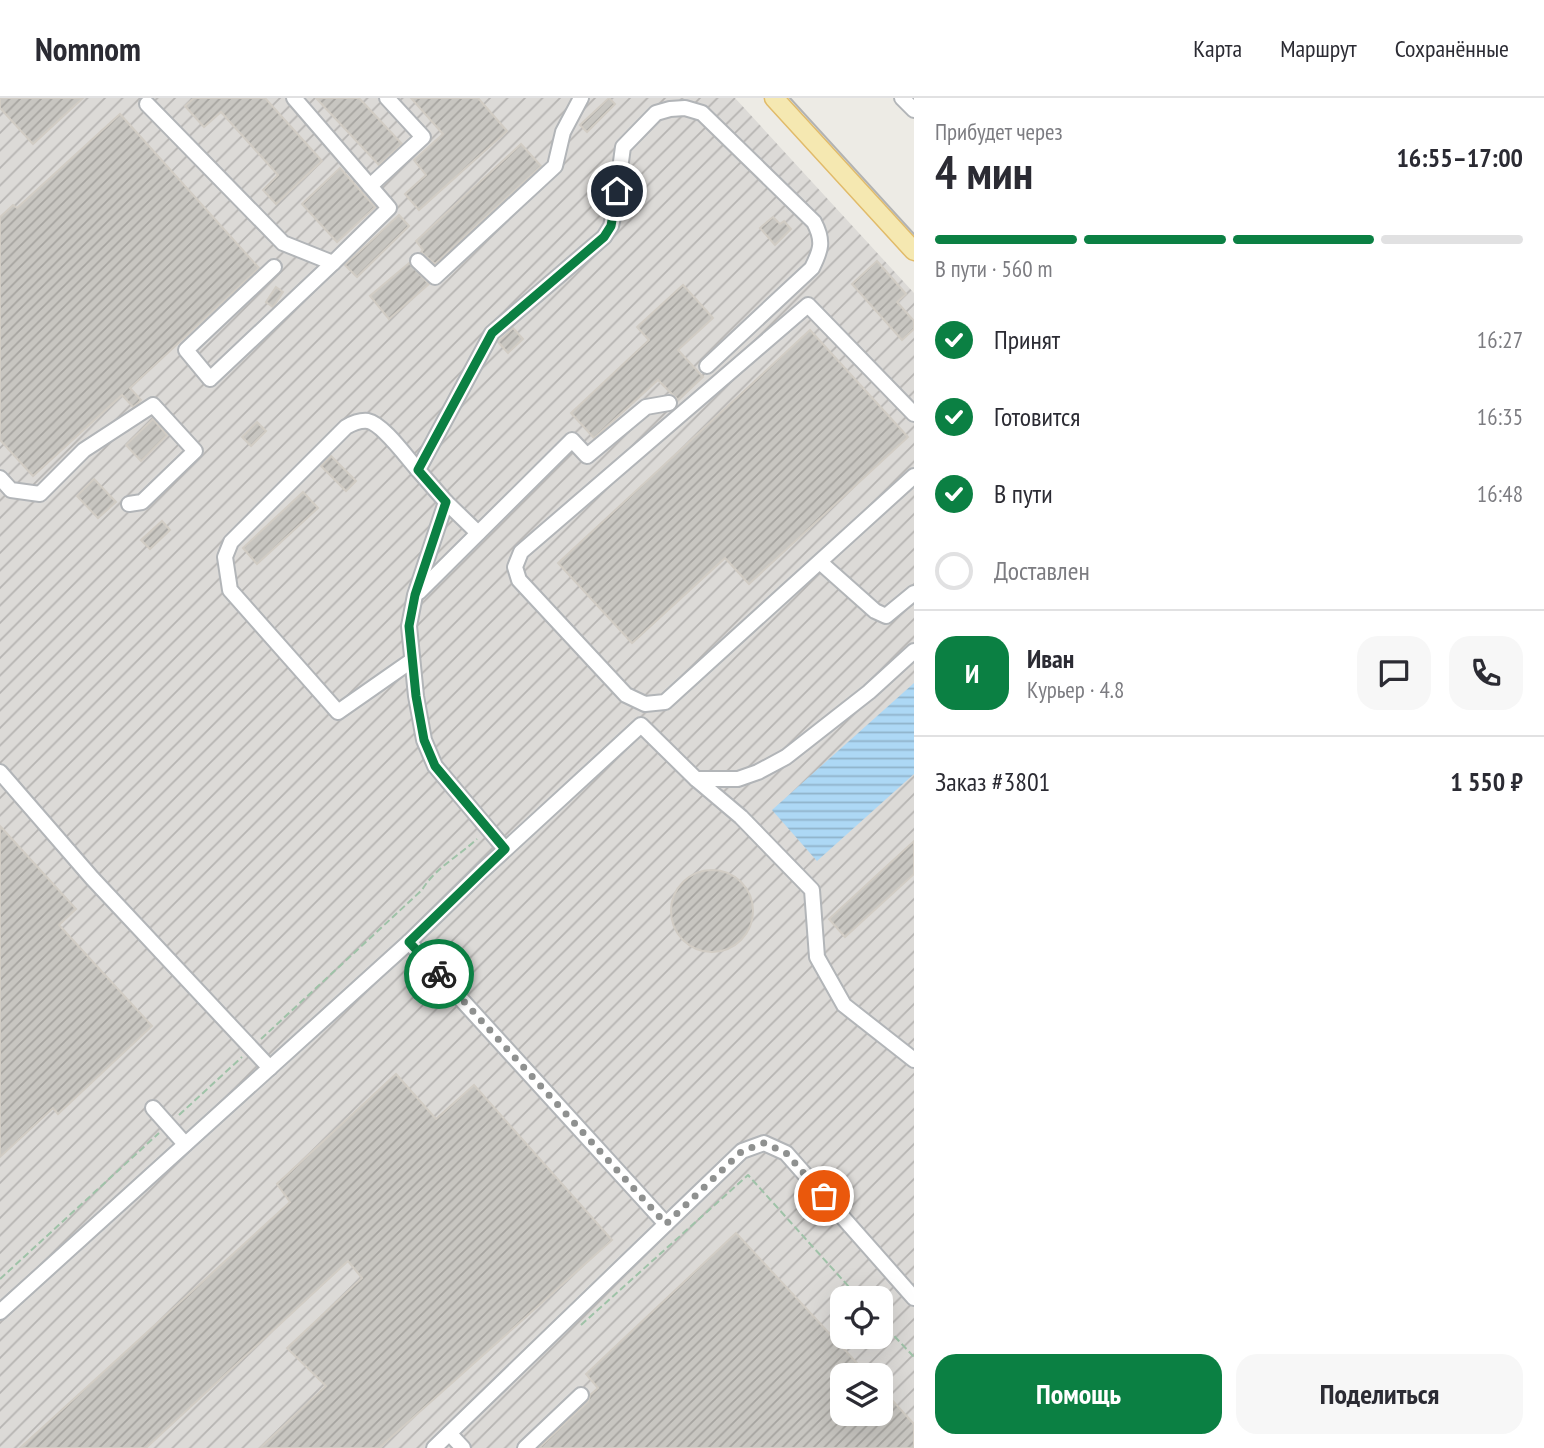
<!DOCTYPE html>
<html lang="ru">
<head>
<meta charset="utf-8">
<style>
  :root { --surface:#fff; --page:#f7f7f7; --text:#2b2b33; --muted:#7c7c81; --line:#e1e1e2; --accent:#0b8043 }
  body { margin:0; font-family:"PT Sans Narrow",sans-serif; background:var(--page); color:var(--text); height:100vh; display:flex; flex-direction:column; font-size:26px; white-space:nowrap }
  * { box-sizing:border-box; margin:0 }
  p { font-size:23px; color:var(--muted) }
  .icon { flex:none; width:38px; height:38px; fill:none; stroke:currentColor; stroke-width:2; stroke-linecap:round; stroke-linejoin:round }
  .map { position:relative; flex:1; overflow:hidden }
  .panel { display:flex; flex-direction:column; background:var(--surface); width:630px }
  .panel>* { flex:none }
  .buttons { position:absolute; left:830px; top:1188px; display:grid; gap:14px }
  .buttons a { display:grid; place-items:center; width:63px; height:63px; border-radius:14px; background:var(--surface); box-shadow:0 7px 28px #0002; font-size:35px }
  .pin { position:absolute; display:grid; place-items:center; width:60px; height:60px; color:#fff; margin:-30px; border:4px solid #fff; border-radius:50%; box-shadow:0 2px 7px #0007 }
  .courier { position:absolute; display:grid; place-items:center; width:70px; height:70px; margin:-35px; border:5px solid #0b8043; border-radius:50%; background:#fff; color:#222; box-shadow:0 2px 9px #0007 }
  .headline em { font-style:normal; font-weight:600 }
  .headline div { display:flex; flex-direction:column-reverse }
  .headline { display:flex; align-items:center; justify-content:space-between; height:119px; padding:0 21px }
  h1 { font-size:46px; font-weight:600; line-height:52px }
  .bar { display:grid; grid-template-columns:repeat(4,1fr); gap:10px 7px; align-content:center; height:84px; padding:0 21px }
  .bar i { height:9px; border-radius:5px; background:var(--line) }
  .bar .selected { background:var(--accent) }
  .bar p { grid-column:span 4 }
  .line { display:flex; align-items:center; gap:18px; padding:0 21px; border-top:2px solid var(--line) }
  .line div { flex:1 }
  .round { display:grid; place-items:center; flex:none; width:74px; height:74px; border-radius:21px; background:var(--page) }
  ol { padding:0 21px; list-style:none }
  li { display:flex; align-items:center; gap:21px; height:77px }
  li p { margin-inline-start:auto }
  li .icon { padding:7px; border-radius:50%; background:var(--accent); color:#fff; stroke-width:4 }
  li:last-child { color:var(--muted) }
  li i { width:38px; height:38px; border:4px solid var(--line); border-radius:50% }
  .cta { display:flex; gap:14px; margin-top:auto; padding:14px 21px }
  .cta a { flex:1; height:80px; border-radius:21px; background:var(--accent); color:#fff; font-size:28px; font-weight:600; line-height:80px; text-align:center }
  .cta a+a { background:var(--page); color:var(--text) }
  header { display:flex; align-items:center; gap:42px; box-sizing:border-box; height:98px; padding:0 35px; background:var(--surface); border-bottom:2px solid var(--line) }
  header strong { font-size:33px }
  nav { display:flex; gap:38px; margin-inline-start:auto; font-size:24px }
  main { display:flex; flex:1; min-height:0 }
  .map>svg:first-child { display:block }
  .industrial { fill:url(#industrial-furrows); fill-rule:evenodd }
  .water { fill:url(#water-rules) }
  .building { fill:url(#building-hatch); stroke:#d1ccc4; stroke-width:2 }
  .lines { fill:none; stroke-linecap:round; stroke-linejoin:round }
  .minor-casing { stroke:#b2b5b8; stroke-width:18 }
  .major-casing { stroke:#e1bb6a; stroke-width:21 }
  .path { stroke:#9ec2a7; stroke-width:2; stroke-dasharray:7 3.5; stroke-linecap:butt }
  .minor { stroke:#fff; stroke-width:14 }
  .major { stroke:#f5e8b1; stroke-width:18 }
  .tram { stroke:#b2b3b3; stroke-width:2 }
  .done { stroke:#8f9190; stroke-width:7; stroke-dasharray:0 12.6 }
  .route { stroke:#0b8043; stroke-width:9 }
</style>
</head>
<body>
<header>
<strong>Nomnom</strong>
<nav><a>Карта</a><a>Маршрут</a><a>Сохранённые</a></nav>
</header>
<main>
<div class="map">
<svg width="914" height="1350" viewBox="0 0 914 1350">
  <defs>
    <pattern id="industrial-furrows" width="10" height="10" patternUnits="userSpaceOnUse" patternTransform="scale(1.75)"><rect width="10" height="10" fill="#dcdad7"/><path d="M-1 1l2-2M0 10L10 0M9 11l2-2" fill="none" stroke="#b6b4b2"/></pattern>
    <pattern id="water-rules" width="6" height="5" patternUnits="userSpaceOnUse" patternTransform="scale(1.75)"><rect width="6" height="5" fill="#add8f5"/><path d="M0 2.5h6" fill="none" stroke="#90b3ca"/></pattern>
    <pattern id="building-hatch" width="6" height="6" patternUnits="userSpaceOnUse" patternTransform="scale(1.75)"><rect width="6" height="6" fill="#c8c6c1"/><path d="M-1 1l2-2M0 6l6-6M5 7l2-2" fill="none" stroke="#a6a4a0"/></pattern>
  </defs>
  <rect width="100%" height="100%" fill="#edebe5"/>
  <path class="industrial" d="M 0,0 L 735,0 L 914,195 L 914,1350 L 0,1350 ZM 842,1200 L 880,1200 L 880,1239 L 842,1239 ZM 842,1278 L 880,1278 L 880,1316 L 842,1316 Z"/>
  <path class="water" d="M 914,585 L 914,676 L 817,763 L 772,712 Z"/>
  <g class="building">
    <path d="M 0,0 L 83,0 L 33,46 L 0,10 Z"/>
    <path d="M 194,0 L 265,0 L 322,63 L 276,106 L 263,92 L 278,77 L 221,14 L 204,29 L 185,8 Z"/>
    <path d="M 316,0 L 359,0 L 402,46 L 379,67 Z"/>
    <path d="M 411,0 L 478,0 L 507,33 L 419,112 L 405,96 L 426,77 L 414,62 L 443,36 Z"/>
    <path d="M 609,0 L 615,6 L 587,34 L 580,27 Z"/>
    <path d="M 120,16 L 259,170 L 130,290 L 141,302 L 138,305 L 133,309 L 122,297 L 33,378 L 0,342 L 0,119 L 13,107 L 17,110 Z"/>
    <path d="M 521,46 L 541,68 L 435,166 L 421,154 L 423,152 L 416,143 Z"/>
    <path d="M 340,70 L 375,109 L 337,144 L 302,106 Z"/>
    <path d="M 399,117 L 409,128 L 357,179 L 345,167 Z"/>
    <path d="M 773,119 L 780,126 L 784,123 L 791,131 L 775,147 L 760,130 Z"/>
    <path d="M 877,163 L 906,196 L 897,204 L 914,223 L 914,231 L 902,242 L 852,186 Z"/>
    <path d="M 409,165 L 429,186 L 389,221 L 370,198 Z"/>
    <path d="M 683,187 L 713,220 L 678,252 L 703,279 L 678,302 L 658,282 L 594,340 L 571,315 L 649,242 L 637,229 Z"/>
    <path d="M 276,189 L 283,194 L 273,209 L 266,204 Z"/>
    <path d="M 513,230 L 523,241 L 508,255 L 498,244 Z"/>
    <path d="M 810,232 L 908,339 L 749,486 L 725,460 L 632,545 L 558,465 Z"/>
    <path d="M 153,321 L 167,337 L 141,363 L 126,347 Z"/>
    <path d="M 257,324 L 266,333 L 251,348 L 242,339 Z"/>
    <path d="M 331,358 L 356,383 L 346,393 L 321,368 Z"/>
    <path d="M 94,381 L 116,404 L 98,420 L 77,398 Z"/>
    <path d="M 303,394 L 318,410 L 257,466 L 243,450 Z"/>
    <path d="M 162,423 L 170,432 L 150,451 L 141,442 Z"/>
    <path d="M 0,728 L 76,811 L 59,827 L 152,928 L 58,1016 L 53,1010 L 0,1059 Z"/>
    <path d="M 914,743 L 914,776 L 845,839 L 829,821 Z"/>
    <circle cx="712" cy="813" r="41"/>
    <path d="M 396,976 L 436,1021 L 474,987 L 612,1142 L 379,1350 L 260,1350 L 326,1288 L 287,1250 L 362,1180 L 348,1163 L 146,1350 L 20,1350 L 290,1104 L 277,1086 Z"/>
    <path d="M 736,1135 L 869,1278 L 842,1278 L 842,1316 L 880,1316 L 880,1289 L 914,1326 L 914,1350 L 539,1350 L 588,1304 L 590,1297 L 598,1290 L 586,1276 Z"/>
  </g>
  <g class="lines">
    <defs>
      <g id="minor">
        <path d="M 902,0 L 914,12"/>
        <path d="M 147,6 L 283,145 L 333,165 L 389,110 L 294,0"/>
        <path d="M 370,88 L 423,39 L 387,0"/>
        <path d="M 418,163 L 435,179 L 555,68 L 563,34 L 581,0"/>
        <path d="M 274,169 L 186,252 L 210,281 L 333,165"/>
        <path d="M 914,316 L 808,207 L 521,454 L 515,469 L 519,482 L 626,597 L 645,606 L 665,604 L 914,378"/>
        <path d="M 0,380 L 11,392 L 40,396 L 84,352 L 153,307 L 195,353 L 142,404 L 129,406"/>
        <path d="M 446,404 L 478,435"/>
        <path d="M 821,465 L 875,513 L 886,518 L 914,495"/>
        <path d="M 419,494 L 572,342 L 587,358 L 646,309 L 669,305"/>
        <path d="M 411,563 L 338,614 L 230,492 L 225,459 L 231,444 L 346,329 C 353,325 360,322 368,323 C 383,326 407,360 418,372"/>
        <path d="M 0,674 L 92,780 L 270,970"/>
        <path d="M 696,681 L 741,719 L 812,792 L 817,859 L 844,907 L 914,962"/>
        <path d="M 505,751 L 435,668 L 424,642 L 416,598 L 409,528 L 415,497 L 446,404 L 418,372 L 492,235 L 604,139 L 611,128 L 614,115 L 623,49 L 656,15 L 670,11 L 685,10 L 702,15 L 814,124 C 824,143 821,152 812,170 L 707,268"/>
        <path d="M 409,844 L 666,1126 L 742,1053 L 764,1045 L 786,1055 L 914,1200"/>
        <path d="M 153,1010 L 185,1046"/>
        <path d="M 0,1214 L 409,844 L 482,773 L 641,627 L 696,681 L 738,681 L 758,674 L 786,659 L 869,594 L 914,553"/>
        <path d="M 450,1336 L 463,1350"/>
        <path d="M 434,1350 L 666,1126"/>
        <path d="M 525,1350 L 581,1297"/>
      </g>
      <path id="major" d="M 774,0 L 914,153"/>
    </defs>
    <use href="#minor" class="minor-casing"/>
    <use href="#major" class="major-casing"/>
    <g class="path">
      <path d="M 261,941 L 422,792 C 435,770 459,758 477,741"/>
      <path d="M 179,1017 L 242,959"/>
      <path d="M 0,1181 L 159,1035"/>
      <path d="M 880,1223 L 914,1259"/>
      <path d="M 581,1227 L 748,1077 L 859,1200"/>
    </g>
    <use href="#minor" class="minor"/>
    <use href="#major" class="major"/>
    <path class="tram" d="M 790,0 L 914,136"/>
  </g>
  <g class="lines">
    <path class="done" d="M 439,876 L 666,1126 L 742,1053 L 764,1045 L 786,1055 L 824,1098"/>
    <path class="route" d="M 439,876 L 409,844 L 505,751 L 435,668 L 424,642 L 416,598 L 409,528 L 415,497 L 446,404 L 418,372 L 492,235 L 604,139 L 611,128 L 617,93"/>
  </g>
</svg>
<div class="buttons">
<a><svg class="icon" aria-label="locate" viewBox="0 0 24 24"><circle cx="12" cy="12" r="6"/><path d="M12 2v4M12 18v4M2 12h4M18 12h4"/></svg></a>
<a><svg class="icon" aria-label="layers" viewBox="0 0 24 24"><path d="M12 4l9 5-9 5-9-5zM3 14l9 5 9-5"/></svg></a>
</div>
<div class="pin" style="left:824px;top:1098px;background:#ea580c"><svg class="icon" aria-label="bag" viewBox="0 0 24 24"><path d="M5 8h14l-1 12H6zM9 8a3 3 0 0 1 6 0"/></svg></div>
<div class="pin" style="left:617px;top:93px;background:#1f2937"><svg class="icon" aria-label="home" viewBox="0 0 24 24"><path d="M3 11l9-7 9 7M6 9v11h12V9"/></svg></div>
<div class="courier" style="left:439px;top:876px"><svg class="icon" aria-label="bike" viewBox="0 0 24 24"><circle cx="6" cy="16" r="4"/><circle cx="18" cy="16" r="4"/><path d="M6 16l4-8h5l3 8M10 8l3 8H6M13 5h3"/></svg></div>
</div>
<section class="panel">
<div class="headline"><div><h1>4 мин</h1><p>Прибудет через</p></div><em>16:55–17:00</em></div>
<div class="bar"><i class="selected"></i><i class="selected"></i><i class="selected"></i><i></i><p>В пути · 560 m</p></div>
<ol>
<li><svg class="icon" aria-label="check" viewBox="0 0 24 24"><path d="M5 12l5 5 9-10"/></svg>Принят<p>16:27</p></li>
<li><svg class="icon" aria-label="check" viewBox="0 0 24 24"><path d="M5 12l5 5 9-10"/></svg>Готовится<p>16:35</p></li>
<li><svg class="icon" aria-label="check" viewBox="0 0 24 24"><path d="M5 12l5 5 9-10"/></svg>В пути<p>16:48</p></li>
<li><i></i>Доставлен</li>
</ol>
<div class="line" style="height:126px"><b class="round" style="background:var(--accent);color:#fff">И</b><div><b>Иван</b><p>Курьер · 4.8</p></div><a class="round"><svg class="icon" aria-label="chat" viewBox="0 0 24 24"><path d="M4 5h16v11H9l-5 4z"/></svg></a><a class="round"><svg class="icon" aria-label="phone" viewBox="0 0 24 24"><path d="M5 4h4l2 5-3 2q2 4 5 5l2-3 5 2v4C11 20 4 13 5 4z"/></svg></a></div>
<div class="line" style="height:91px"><div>Заказ #3801</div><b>1 550 ₽</b></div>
<div class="cta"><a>Помощь</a><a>Поделиться</a></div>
</section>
</main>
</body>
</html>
